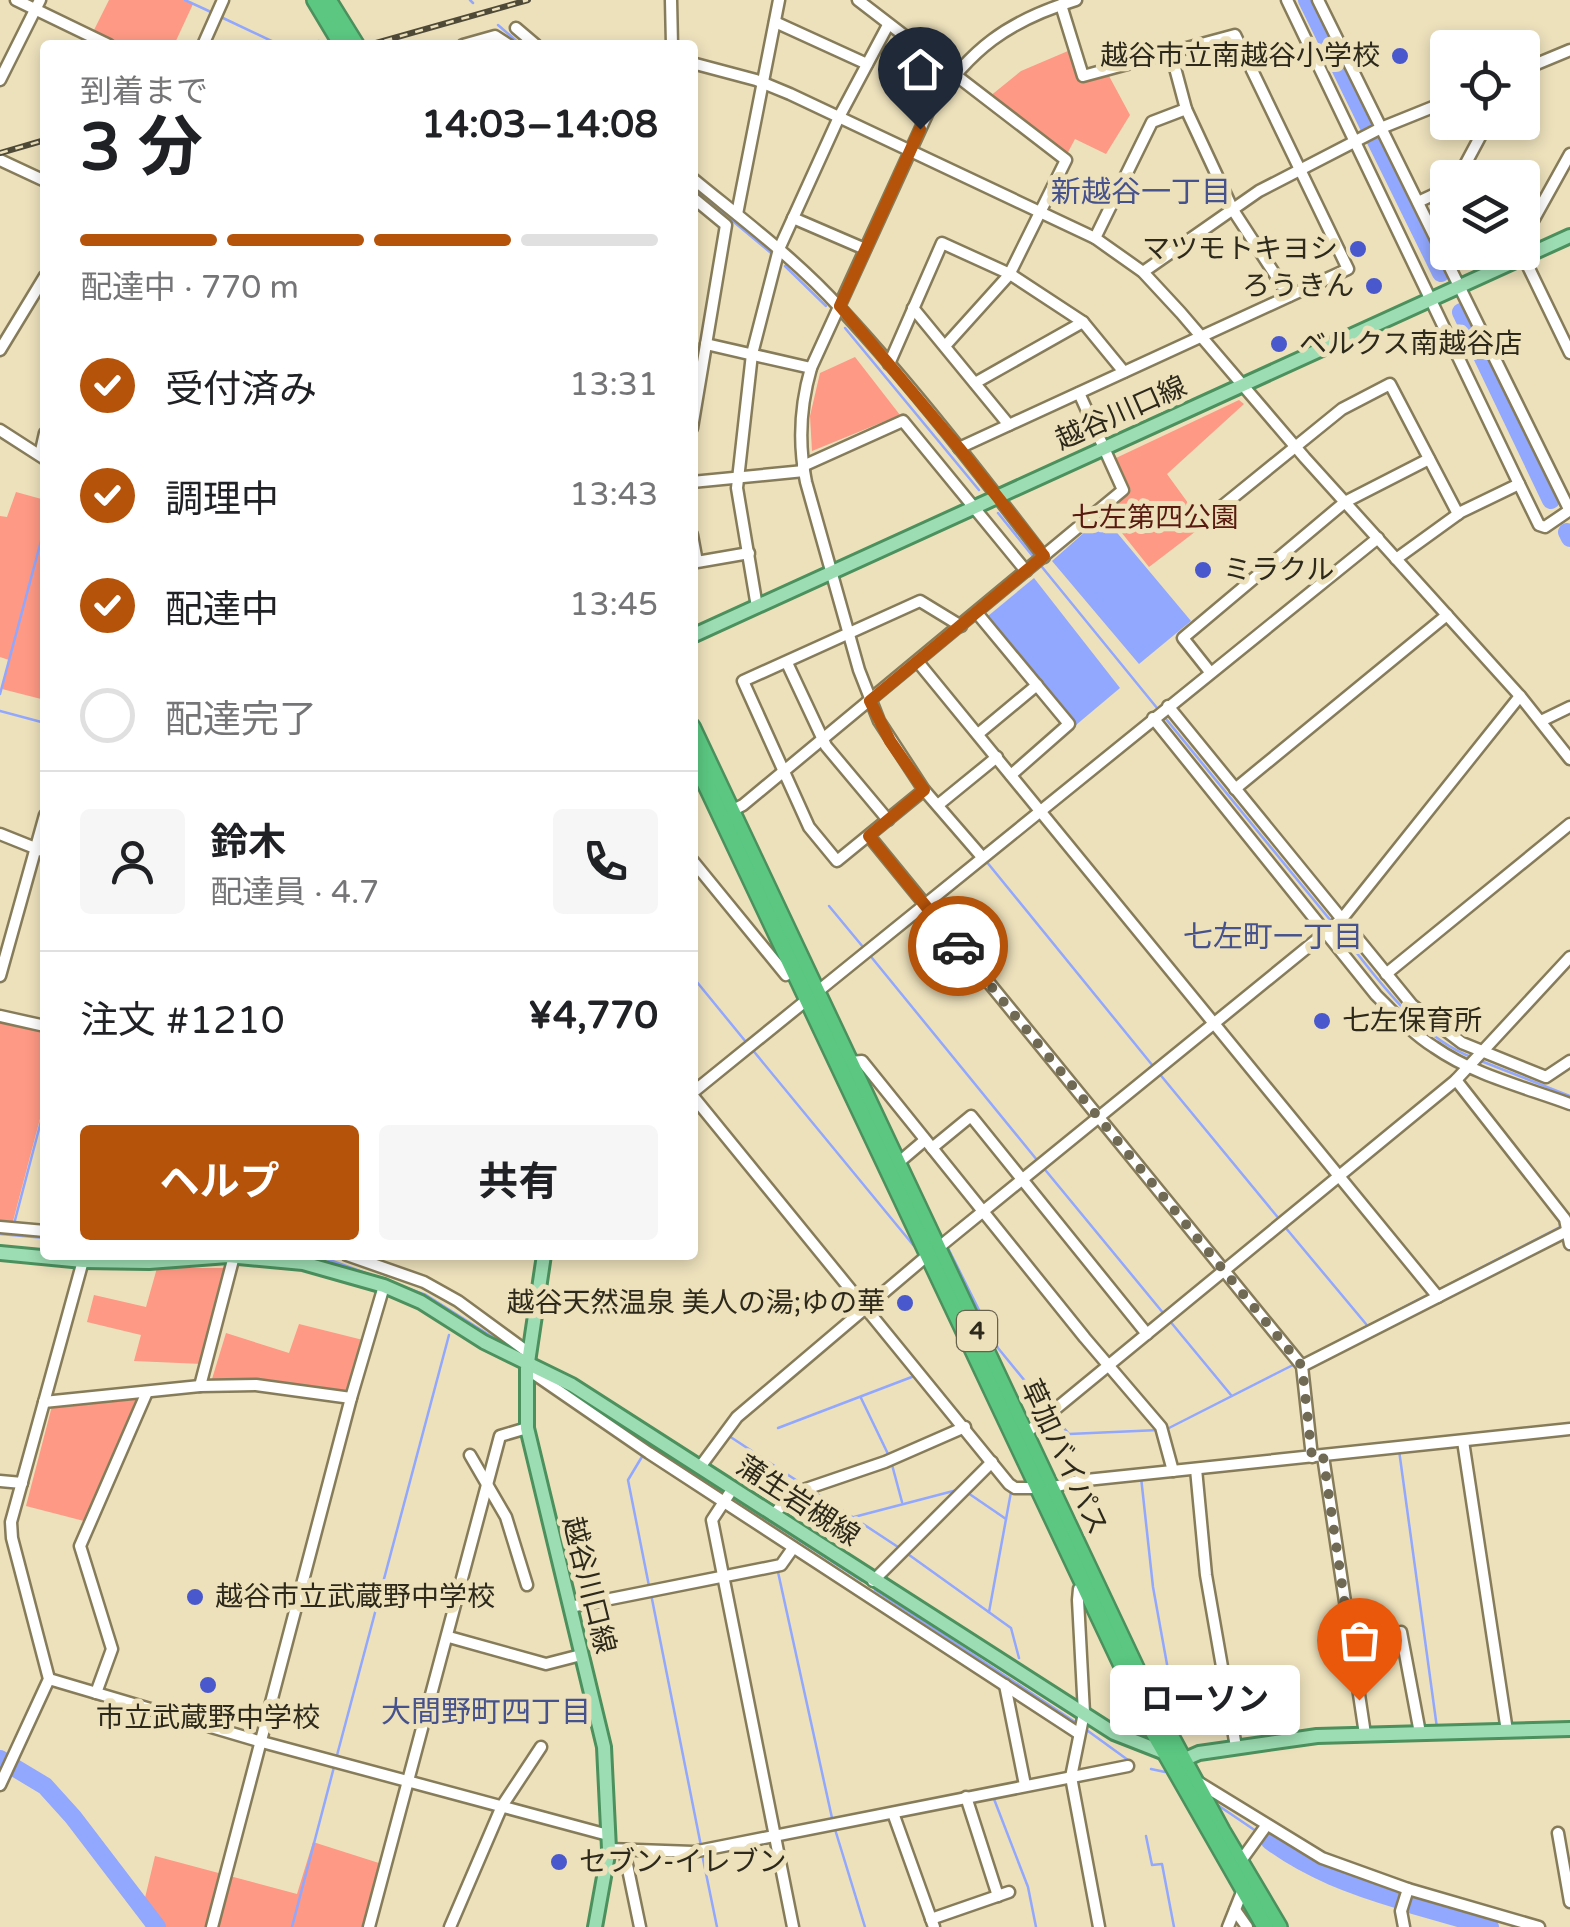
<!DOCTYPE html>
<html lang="ja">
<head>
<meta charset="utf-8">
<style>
  :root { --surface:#fff; --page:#f6f6f6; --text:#202124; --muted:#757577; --line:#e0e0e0; --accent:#b45309 }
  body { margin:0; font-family:"Varela Round","Noto Sans JP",sans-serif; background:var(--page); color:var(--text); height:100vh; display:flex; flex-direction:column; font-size:38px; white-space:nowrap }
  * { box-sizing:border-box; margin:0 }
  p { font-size:32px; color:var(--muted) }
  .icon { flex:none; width:55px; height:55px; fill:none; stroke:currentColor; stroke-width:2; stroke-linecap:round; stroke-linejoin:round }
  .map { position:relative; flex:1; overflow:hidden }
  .drawer { position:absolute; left:40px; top:40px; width:658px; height:1220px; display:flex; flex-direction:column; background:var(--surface); border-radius:10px; box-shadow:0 5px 15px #0003 }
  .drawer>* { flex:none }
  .fabs { position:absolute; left:1430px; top:30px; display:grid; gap:20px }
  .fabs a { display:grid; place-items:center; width:110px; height:110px; border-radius:10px; background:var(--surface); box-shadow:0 5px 15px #0003; font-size:50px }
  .pin { position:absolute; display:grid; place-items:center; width:85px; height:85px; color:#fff; margin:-102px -42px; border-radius:50% 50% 50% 0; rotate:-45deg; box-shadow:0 0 10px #0007 }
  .pin .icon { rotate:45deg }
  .courier { position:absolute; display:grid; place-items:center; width:100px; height:100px; margin:-50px; border:8px solid #b45309; border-radius:50%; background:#fff; color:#222; box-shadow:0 2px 12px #0007 }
  .bubble { position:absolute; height:70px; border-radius:10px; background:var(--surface); box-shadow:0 5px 15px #0003; font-size:32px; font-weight:700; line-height:70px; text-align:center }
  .overview em { font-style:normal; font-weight:700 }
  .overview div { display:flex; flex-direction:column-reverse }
  .overview { display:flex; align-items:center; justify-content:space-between; height:170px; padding:0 40px }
  h1 { font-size:65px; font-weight:700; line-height:75px }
  .bar { display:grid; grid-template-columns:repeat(4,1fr); gap:15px 10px; align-content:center; height:120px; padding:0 40px }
  .bar i { height:12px; border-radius:8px; background:var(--line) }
  .bar .on { background:var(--accent) }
  .bar p { grid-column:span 4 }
  .line { display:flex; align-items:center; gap:25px; padding:0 40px; border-top:2px solid var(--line) }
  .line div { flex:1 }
  .round { display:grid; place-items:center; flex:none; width:105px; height:105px; border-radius:10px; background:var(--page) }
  ol { padding:0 40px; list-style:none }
  li { display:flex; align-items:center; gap:30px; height:110px }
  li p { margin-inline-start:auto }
  li .icon { padding:10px; border-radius:50%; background:var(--accent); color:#fff; stroke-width:4 }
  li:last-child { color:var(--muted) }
  li i { width:55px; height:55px; border:5px solid var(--line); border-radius:50% }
  .action { display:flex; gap:20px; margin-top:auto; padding:20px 40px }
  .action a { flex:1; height:115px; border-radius:10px; background:var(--accent); color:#fff; font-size:40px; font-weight:700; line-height:115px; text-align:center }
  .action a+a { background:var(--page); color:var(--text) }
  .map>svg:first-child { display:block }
  .green { fill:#fd9984 }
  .water { fill:#92a7fe }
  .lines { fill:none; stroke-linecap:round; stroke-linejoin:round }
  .stream { stroke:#92a7fe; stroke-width:2.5 }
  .river { stroke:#92a7fe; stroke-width:18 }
  .minor-casing { stroke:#877c5a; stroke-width:15 }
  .major-casing { stroke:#4b905d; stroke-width:18 }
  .highway-casing { stroke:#4b905d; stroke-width:20 }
  .minor { stroke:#fff; stroke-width:10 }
  .major { stroke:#9dddb3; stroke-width:12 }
  .highway { stroke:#5bc781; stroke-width:15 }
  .rail-casing { stroke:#4f4a38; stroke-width:6 }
  .rail { stroke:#ede1bc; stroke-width:2.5; stroke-dasharray:8; stroke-linecap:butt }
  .done { stroke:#706953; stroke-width:10; stroke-dasharray:0 18 }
  .route { stroke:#b45309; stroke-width:12 }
  .poi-dot { fill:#4958cd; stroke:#ede1bc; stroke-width:4 }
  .labels { text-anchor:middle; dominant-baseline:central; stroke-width:10; stroke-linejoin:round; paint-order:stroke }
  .shield { fill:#ede1bc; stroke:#67604b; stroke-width:2.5 }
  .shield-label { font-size:25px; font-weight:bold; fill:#2d291b }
  .poi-label { font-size:28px; fill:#2d291b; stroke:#ede1bc; text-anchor:start }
  .street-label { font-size:28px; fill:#2d291b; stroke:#ede1bc }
  .park-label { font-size:28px; fill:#591a0f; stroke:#ede1bc }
  .neighbourhood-label { font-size:30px; fill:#45528e; stroke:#ede1bc }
</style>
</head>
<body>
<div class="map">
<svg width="1570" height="1927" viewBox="0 0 1570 1927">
  <rect width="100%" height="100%" fill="#ede1bc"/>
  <g class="green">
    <path d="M 109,0 L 184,0 L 193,4 L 174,45 L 118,45 L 93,32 Z"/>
    <path d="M 1068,51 L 1078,81 L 1109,76 L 1130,115 L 1106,154 L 1075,139 L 1066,156 L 989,97 L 1021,71 Z"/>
    <path d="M 855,357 L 900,415 L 812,451 L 810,416 L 820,373 Z"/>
    <path d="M 1239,400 L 1244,404 L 1167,474 L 1204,525 L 1149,567 L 1106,513 L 1131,490 L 1116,458 Z"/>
    <path d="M 16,492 L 45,500 L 45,700 L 2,689 L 9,660 L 0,657 L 0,516 L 7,517 Z"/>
    <path d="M 0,1021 L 45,1033 L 45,1100 L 12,1225 L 0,1224 Z"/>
    <path d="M 157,1268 L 226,1268 L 202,1364 L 134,1361 L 141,1335 L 87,1322 L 94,1295 L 146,1307 Z"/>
    <path d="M 299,1324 L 363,1340 L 348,1395 L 219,1384 L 212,1379 L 226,1333 L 289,1353 Z"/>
    <path d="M 137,1397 L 84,1521 L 26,1506 L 52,1406 Z"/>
    <path d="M 313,1842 L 382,1864 L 364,1927 L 164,1927 L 144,1902 L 155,1856 L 297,1894 Z"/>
  </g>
  <g class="water">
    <path d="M 1103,516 L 1191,621 L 1139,664 L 1052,561 Z"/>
    <path d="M 1034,578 L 1120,688 L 1076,725 L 988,616 Z"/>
  </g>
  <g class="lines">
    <g class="stream">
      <path d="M 185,0 L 211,12"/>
      <path d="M 470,0 L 473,3"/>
      <path d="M 223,18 L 280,45"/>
      <path d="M 498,25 L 521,45"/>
      <path d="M 305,45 L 319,41 L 325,45"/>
      <path d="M 692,187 L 771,253"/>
      <path d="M 785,266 L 826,306"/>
      <path d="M 845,328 L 979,490"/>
      <path d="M 998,513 L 1035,559"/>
      <path d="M 1042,567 L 1157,708"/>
      <path d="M 0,694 L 45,526"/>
      <path d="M 0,711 L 45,723"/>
      <path d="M 1166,719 L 1331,921"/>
      <path d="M 986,861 L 1153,1066"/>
      <path d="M 829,906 L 863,947"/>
      <path d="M 1338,929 C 1375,975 1414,1034 1471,1057"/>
      <path d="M 868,953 L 1037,1160"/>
      <path d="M 692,976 L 746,1042"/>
      <path d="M 751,1048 L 914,1246"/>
      <path d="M 1481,1061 L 1570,1096"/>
      <path d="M 1158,1072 L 1280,1220"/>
      <path d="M 1042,1166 L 1164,1314"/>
      <path d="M 14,1224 L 45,1106"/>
      <path d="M 1285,1227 L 1366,1324"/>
      <path d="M 0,1234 L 45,1238"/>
      <path d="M 947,1246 L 998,1348 L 1047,1408"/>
      <path d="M 316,1255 L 426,1295 L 502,1343"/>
      <path d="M 1438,1290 L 1564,1225"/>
      <path d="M 1169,1320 L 1231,1395"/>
      <path d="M 1300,1361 L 1431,1293"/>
      <path d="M 861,1398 L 888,1454"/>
      <path d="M 1052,1414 L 1069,1434 L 1159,1430"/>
      <path d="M 778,1428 L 917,1375"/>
      <path d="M 1167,1429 L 1293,1365"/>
      <path d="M 729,1436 L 802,1484"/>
      <path d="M 659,1450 L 722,1490"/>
      <path d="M 1399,1450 L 1437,1728"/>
      <path d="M 643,1455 L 628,1480 L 649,1586"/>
      <path d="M 891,1461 L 902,1502"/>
      <path d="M 1141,1477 L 1153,1587 L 1176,1714"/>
      <path d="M 813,1491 L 898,1547"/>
      <path d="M 968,1493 L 1006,1519"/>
      <path d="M 737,1500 L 862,1581"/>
      <path d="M 854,1517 L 961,1489"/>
      <path d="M 905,1552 L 1011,1628 L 1019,1658"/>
      <path d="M 778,1572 L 832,1818"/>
      <path d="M 875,1590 L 1075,1722"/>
      <path d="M 651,1594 L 701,1846"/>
      <path d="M 989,1612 L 1011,1492"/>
      <path d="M 1088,1731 L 1128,1760"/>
      <path d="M 336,1759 L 449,1335"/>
      <path d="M 1151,1769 L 1165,1772"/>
      <path d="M 994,1799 L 1028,1887 L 1036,1927"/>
      <path d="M 1219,1806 L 1256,1831"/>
      <path d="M 834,1826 L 865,1927"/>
      <path d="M 1146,1836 L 1152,1865 L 1162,1864 L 1174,1927"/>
      <path d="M 1267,1839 L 1270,1841"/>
      <path d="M 702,1854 L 717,1927"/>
      <path d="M 292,1927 L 334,1767"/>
    </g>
    <g class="river">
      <path d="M 1307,0 L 1370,129"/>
      <path d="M 1375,139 L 1441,273"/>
      <path d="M 1461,312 L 1551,500"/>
      <path d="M 1567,532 L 1570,538"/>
      <path d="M 0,1759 L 45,1786 L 73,1817 L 157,1927"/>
      <path d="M 1270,1841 C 1309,1870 1353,1886 1400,1900"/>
      <path d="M 1410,1904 L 1490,1927"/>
    </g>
    <defs>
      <g id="minor">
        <path d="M 16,0 L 109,45"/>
        <path d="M 671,0 L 672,45"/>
        <path d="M 858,0 L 1066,160 L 1009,275 L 945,346"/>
        <path d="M 1287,0 L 1519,484 L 1461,512 L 1396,559"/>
        <path d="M 1318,0 L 1570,511"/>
        <path d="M 775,22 L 867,64"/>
        <path d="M 516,28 L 536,45"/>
        <path d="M 203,45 L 223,0"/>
        <path d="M 463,45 L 495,36 L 509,45"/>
        <path d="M 1171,53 L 1186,109 L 1233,210 L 1289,296"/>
        <path d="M 692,63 L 756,80 L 790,94 L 1095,238 L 1143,272 L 1181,313 L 1305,458 L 1520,696 L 1570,759"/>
        <path d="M 1522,70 L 1570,50"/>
        <path d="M 0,80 L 40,0"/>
        <path d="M 1570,154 L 1530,226 L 1523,256 L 1570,353"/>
        <path d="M 0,160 L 45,181"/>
        <path d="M 692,178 C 743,220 797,260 841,309 C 913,387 979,472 1044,557"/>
        <path d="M 1458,178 L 1488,122"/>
        <path d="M 692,197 L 726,225 L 692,428"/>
        <path d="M 1418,202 L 1448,188"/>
        <path d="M 737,214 L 779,0"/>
        <path d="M 793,218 L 865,249"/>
        <path d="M 1095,238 L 1152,122 L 1186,109"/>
        <path d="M 1143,272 L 1259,191 L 1381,128 L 1448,101"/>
        <path d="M 913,308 L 1009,425"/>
        <path d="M 706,344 L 811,368"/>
        <path d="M 0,350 L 45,276"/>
        <path d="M 889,364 L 942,243 L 1010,274 L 1083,322 L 1124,372"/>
        <path d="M 975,383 L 1083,322"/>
        <path d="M 0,430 L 45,459"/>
        <path d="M 959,448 L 1348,269 L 1235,35 L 1083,76 L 1061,5"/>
        <path d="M 40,455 L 45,433"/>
        <path d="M 803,466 L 903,421 L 1026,571"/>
        <path d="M 692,482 L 804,471"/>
        <path d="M 1519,484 L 1539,525 L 1545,527 L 1570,510"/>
        <path d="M 1215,512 L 1342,409 L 1390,384 L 1458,514"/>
        <path d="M 692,535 L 697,562 L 749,553"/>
        <path d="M 757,607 L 737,488 L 752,354 L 779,249 L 839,117 L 888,25"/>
        <path d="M 977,613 L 1069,724 L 1011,775"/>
        <path d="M 918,662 L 1438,1297"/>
        <path d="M 787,663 L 826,746 L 888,820"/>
        <path d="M 1210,672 L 1183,638 L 1345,502 L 1429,459"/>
        <path d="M 1168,706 L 1412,1005 L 1462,1043 L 1546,1077 L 1570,1061"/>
        <path d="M 1153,718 L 1376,995 C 1394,1013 1412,1033 1434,1047 C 1474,1075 1524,1087 1570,1104"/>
        <path d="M 1541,721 L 1570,707"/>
        <path d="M 978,734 L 1037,685"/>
        <path d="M 1235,789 L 1447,615"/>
        <path d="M 924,790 L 837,861 L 809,827 L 743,681 L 920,601 L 961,626"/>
        <path d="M 938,805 L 997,757"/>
        <path d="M 731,811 L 743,805 L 1123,490 L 1079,393"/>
        <path d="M 0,834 L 45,852"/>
        <path d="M 869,836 L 1302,1366 L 1312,1457"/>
        <path d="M 982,857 L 924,790 L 879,721 L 859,670 L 806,482 C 798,443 800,406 811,368 L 930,108 C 971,49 1007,21 1076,0"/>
        <path d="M 692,860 L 786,975 L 794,970"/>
        <path d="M 1386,974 L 1570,824"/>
        <path d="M 0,976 L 45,815"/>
        <path d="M 817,992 L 1378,538"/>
        <path d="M 0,1016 L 45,1026"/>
        <path d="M 851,1062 L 862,1061 L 1085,1338 L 1161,1427 L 1173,1471"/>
        <path d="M 1456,1080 L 1565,1219 L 1570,1244"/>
        <path d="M 692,1093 L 808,999"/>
        <path d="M 692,1095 L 1009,1484 L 1015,1488 L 1038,1488"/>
        <path d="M 932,1148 L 971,1116 L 1147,1334"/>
        <path d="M 898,1163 L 925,1140"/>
        <path d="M 0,1227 L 45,1231"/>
        <path d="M 938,1248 L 1341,920 L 1520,696"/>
        <path d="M 347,1255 L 424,1282 L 458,1301 L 529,1353"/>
        <path d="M 1302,1366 L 1569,1230"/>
        <path d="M 527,1369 L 649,1453 L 1078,1733"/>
        <path d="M 200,1386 L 234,1256"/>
        <path d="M 44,1402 L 200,1386 L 256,1385 L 351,1398"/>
        <path d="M 1025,1434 L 1456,1080 L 1570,957"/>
        <path d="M 1463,1441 L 1507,1731"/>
        <path d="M 470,1455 L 506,1517 L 527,1585"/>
        <path d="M 1323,1456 L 1365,1734"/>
        <path d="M 700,1467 L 737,1417 L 928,1255"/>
        <path d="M 1196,1469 L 1206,1575 L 1236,1747"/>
        <path d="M 0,1481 L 22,1483"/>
        <path d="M 733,1488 L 712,1520 L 793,1927"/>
        <path d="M 1050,1488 L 1077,1481 L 1570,1429"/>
        <path d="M 773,1515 L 794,1493 L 885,1462 L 965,1427"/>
        <path d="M 873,1581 L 992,1462"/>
        <path d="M 1084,1586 L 1079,1589 L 1078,1600 L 1084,1713 L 1071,1777 L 1099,1927"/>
        <path d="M 570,1607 L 781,1565 L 793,1548"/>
        <path d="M 1401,1632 L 1420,1733"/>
        <path d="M 449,1637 L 546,1664 L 581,1655"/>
        <path d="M 49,1679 L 262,1742 L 608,1835"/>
        <path d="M 1005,1685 L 1025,1785"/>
        <path d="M 96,1693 L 112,1649 L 80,1546 L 147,1392"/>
        <path d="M 1198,1782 L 1322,1858 L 1408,1889 L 1539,1927"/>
        <path d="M 0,1785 L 49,1679 L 12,1538 L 11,1522 L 84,1257"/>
        <path d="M 966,1797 L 998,1896"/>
        <path d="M 893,1813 L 934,1927"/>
        <path d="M 1558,1833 L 1570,1902"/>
        <path d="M 609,1849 L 693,1852 L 1128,1766"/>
        <path d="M 624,1850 L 640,1927"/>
        <path d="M 1240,1862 L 1266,1826"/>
        <path d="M 1235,1910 L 1247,1927"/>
        <path d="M 931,1919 L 1009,1892"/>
        <path d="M 212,1927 L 351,1398 L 384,1286"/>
        <path d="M 369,1927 L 500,1436 L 527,1428"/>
        <path d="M 450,1927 L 502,1806 L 541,1747"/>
        <path d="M 1228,1927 L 1242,1892"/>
        <path d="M 1404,1927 L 1401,1911 L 1408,1889"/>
      </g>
      <g id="major">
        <path d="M 692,636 L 1570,236"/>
        <path d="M 0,1253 L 83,1261 L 149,1262 L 228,1256 L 303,1263 L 384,1286 L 421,1302 L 484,1342 L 572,1385 L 1114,1733 L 1183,1760 L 1199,1753 L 1317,1736 L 1570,1729"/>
        <path d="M 544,1255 L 527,1369 L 527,1428 L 604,1747 L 609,1849 L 595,1927"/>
      </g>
      <g id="highway">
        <path d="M 315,0 L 342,45"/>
        <path d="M 328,0 L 356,45"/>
        <path d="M 692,727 L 1150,1698 L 1222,1831 L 1279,1927"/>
        <path d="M 692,755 L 1153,1731 L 1265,1927"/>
      </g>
    </defs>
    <use href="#minor" class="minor-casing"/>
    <use href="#major" class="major-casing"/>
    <use href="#highway" class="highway-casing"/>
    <use href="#minor" class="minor"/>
    <use href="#major" class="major"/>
    <use href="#highway" class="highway"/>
    <defs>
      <g id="rail">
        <path d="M 369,45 L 528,0"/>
        <path d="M 0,153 L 45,140"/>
      </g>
    </defs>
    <use href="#rail" class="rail-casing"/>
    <use href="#rail" class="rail"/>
  </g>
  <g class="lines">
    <path class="done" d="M 958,946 L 1302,1366 L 1312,1457 L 1323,1456 L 1359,1700"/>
    <path class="route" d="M 920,129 L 840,306 L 959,448 L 1044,556 L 870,701 L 890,741 L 924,790 L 869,836 L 958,946"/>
  </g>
  <g class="poi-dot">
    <circle cx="1400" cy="56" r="10"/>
    <circle cx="1358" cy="249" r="10"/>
    <circle cx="1374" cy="286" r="10"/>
    <circle cx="1279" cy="344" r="10"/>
    <circle cx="1203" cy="570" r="10"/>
    <circle cx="1322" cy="1021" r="10"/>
    <circle cx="905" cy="1303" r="10"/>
    <circle cx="195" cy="1597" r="10"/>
    <circle cx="208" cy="1685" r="10"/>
    <circle cx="559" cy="1862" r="10"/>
  </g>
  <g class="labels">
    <rect class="shield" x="957" y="1311" width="40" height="40" rx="8"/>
    <g class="shield-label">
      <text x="977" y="1331">4</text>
    </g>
    <g class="poi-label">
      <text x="1380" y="56" text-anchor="end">越谷市立南越谷小学校</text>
      <text x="1338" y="249" text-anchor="end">マツモトキヨシ</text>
      <text x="1354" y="286" text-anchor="end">ろうきん</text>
      <text x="1299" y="344">ベルクス南越谷店</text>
      <text x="1223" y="570">ミラクル</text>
      <text x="1342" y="1021">七左保育所</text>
      <text x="885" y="1303" text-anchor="end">越谷天然温泉 美人の湯;ゆの華</text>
      <text x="215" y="1597">越谷市立武蔵野中学校</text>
      <text x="208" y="1718" text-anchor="middle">市立武蔵野中学校</text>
      <text x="579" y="1862">セブン-イレブン</text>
    </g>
    <g class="street-label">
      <text transform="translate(1121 413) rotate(-24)">越谷川口線</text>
      <text transform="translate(1064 1457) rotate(65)">草加バイパス</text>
      <text transform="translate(798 1501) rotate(33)">蒲生岩槻線</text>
      <text transform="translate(589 1585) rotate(76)">越谷川口線</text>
    </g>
    <g class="park-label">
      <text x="1155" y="518">七左第四公園</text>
    </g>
    <g class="neighbourhood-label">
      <text x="1141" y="192">新越谷一丁目</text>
      <text x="1273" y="937">七左町一丁目</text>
      <text x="486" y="1712">大間野町四丁目</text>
    </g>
  </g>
</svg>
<div class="fabs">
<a><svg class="icon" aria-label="locate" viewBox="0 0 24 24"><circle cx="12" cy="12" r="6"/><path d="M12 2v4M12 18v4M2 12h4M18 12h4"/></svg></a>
<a><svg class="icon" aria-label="layers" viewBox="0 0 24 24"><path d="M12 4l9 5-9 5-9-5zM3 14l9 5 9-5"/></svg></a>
</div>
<div class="pin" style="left:1359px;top:1700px;background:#ea580c"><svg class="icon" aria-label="bag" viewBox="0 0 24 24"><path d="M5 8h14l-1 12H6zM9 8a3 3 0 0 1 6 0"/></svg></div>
<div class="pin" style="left:920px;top:129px;background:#1f2937"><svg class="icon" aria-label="home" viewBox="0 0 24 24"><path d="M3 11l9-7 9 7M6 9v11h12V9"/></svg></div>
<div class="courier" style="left:958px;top:946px"><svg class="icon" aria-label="car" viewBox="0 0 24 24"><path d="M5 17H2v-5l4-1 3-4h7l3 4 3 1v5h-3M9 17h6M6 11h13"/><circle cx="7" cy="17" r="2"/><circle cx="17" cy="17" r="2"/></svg></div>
<div class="bubble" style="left:1110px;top:1665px;width:190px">ローソン</div>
<section class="drawer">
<div class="overview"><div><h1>3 分</h1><p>到着まで</p></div><em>14:03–14:08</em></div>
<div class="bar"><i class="on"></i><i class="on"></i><i class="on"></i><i></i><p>配達中 · 770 m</p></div>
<ol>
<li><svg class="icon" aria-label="check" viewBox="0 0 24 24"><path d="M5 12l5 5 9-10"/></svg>受付済み<p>13:31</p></li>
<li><svg class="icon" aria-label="check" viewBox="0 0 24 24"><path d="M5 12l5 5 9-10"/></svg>調理中<p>13:43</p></li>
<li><svg class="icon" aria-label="check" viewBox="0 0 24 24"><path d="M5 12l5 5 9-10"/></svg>配達中<p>13:45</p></li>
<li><i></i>配達完了</li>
</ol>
<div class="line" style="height:180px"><a class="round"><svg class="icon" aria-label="person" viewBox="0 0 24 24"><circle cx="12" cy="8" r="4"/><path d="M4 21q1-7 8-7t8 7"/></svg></a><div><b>鈴木</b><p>配達員 · 4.7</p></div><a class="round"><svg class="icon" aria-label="phone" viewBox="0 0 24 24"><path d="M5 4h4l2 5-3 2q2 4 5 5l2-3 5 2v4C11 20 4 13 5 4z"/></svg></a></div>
<div class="line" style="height:130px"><div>注文 #1210</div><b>¥4,770</b></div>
<div class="action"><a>ヘルプ</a><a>共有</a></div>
</section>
</div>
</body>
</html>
